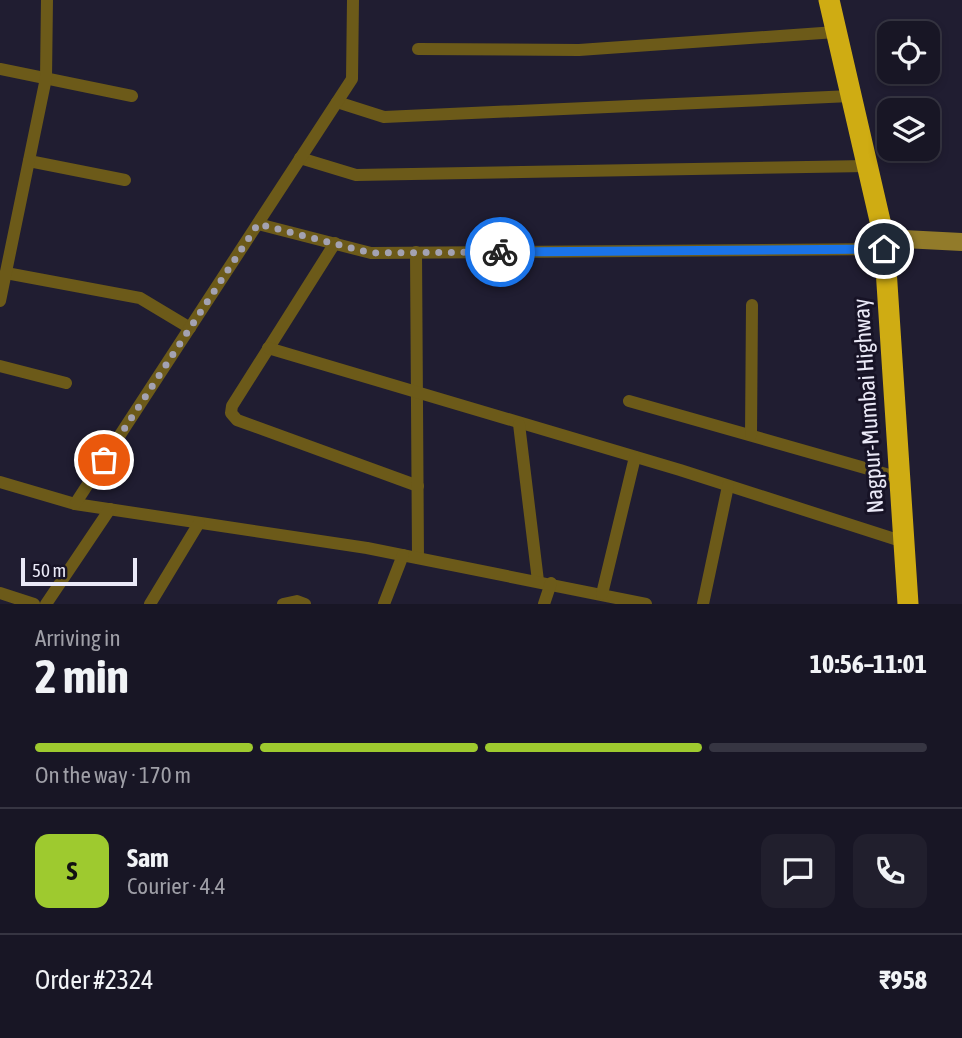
<!DOCTYPE html>
<html lang="en">
<head>
<meta charset="utf-8">
<style>
  :root { --surface:#181625; --page:#211f2d; --text:#f1f3f6; --muted:#9f9fa7; --line:#363542; --accent:#9eca2f }
  body { margin:0; font-family:"Asap Condensed",sans-serif; background:var(--page); color:var(--text); height:100vh; display:flex; flex-direction:column; font-size:26px; white-space:nowrap }
  * { box-sizing:border-box; margin:0 }
  p { font-size:23px; color:var(--muted) }
  .icon { flex:none; width:38px; height:38px; fill:none; stroke:currentColor; stroke-width:2; stroke-linecap:round; stroke-linejoin:round }
  .map { position:relative; height:604px; overflow:hidden }
  .drawer { display:flex; flex-direction:column; background:var(--surface); flex:1 }
  .drawer>* { flex:none }
  .tools { position:absolute; left:877px; top:21px; display:grid; gap:14px }
  .tools a { display:grid; place-items:center; width:63px; height:63px; border-radius:14px; background:var(--surface); box-shadow:0 4px 10px #0003,0 0 0 2px var(--line); font-size:35px }
  .scale { position:absolute; left:21px; bottom:18px; width:116px; box-sizing:border-box; padding-left:7px; border:4px solid #eae9f7; border-top:0; font-size:19px; line-height:24px; white-space:nowrap; color:#eae9f7; -webkit-text-stroke:5px #171326; paint-order:stroke }
  .pin { position:absolute; display:grid; place-items:center; width:60px; height:60px; color:#fff; margin:-30px; border:4px solid #fff; border-radius:50%; box-shadow:0 2px 7px #0007 }
  .courier { position:absolute; display:grid; place-items:center; width:70px; height:70px; margin:-35px; border:5px solid #1a73e8; border-radius:50%; background:#fff; color:#222; box-shadow:0 2px 9px #0007 }
  .summary em { font-style:normal; font-weight:700 }
  .summary div { display:flex; flex-direction:column-reverse }
  .summary { display:flex; align-items:center; justify-content:space-between; height:119px; padding:0 35px }
  h1 { font-size:46px; font-weight:700; line-height:52px }
  .bar { display:grid; grid-template-columns:repeat(4,1fr); gap:10px 7px; align-content:center; height:84px; padding:0 35px }
  .bar i { height:9px; border-radius:5px; background:var(--line) }
  .bar .active { background:var(--accent) }
  .bar p { grid-column:span 4 }
  .line { display:flex; align-items:center; gap:18px; padding:0 35px; border-top:2px solid var(--line) }
  .line div { flex:1 }
  .round { display:grid; place-items:center; flex:none; width:74px; height:74px; border-radius:14px; background:var(--page) }
  .map>svg:first-child { display:block }
  .lines { fill:none; stroke-linecap:round; stroke-linejoin:round }
  .street { stroke:#6c5a19; stroke-width:12 }
  .secondary { stroke:#927b2a; stroke-width:18 }
  .highway { stroke:#cfac13; stroke-width:21 }
  .done { stroke:#a3a2b2; stroke-width:7; stroke-dasharray:0 12.6 }
  .route { stroke:#1a73e8; stroke-width:9 }
  .labels { text-anchor:middle; dominant-baseline:central; stroke-width:6; stroke-linejoin:round; paint-order:stroke }
  .street-label { font-size:23px; fill:#eae9f7; stroke:#171326 }
</style>
</head>
<body>
<div class="map">
<svg width="962" height="604" viewBox="0 0 962 604">
  <rect width="100%" height="100%" fill="#201d31"/>
  <g class="lines">
    <g class="street">
      <path d="M 418,49 L 579,50 L 836,32"/>
      <path d="M 0,69 L 132,96"/>
      <path d="M 337,102 L 384,117 L 851,96"/>
      <path d="M 300,158 L 356,175 L 867,166"/>
      <path d="M 29,161 L 125,180"/>
      <path d="M 258,224 L 371,253 L 884,249"/>
      <path d="M 335,243 L 232,406 L 231,413 L 237,420 L 418,486"/>
      <path d="M 416,252 L 418,558"/>
      <path d="M 6,273 L 140,298 L 190,328"/>
      <path d="M 0,301 L 46,78 L 47,0"/>
      <path d="M 268,348 L 680,470 L 904,542"/>
      <path d="M 0,366 L 66,383"/>
      <path d="M 629,401 L 900,478"/>
      <path d="M 519,424 L 538,581"/>
      <path d="M 751,435 L 752,305"/>
      <path d="M 0,482 L 75,504 L 367,548 L 646,604"/>
      <path d="M 75,504 L 352,79 L 353,0"/>
      <path d="M 0,593 L 34,604"/>
      <path d="M 602,594 L 635,457"/>
      <path d="M 46,604 L 110,509"/>
      <path d="M 150,604 L 199,523"/>
      <path d="M 283,604 L 297,601 L 305,604"/>
      <path d="M 384,604 L 403,555"/>
      <path d="M 544,604 L 551,583"/>
      <path d="M 703,604 L 728,486"/>
    </g>
    <path class="secondary" d="M 884,238 L 962,242"/>
    <path class="highway" d="M 829,0 L 884,238 L 908,604"/>
  </g>
  <g class="lines">
    <path class="done" d="M 104,460 L 258,224 L 371,253 L 500,252"/>
    <path class="route" d="M 500,252 L 884,249"/>
  </g>
  <g class="labels">
    <g class="street-label">
      <text transform="translate(868 406) rotate(-94)">Nagpur-Mumbai Highway</text>
    </g>
  </g>
</svg>
<div class="tools">
<a><svg class="icon" aria-label="locate" viewBox="0 0 24 24"><circle cx="12" cy="12" r="6"/><path d="M12 2v4M12 18v4M2 12h4M18 12h4"/></svg></a>
<a><svg class="icon" aria-label="layers" viewBox="0 0 24 24"><path d="M12 4l9 5-9 5-9-5zM3 14l9 5 9-5"/></svg></a>
</div>
<div class="scale">50 m</div>
<div class="pin" style="left:104px;top:460px;background:#ea580c"><svg class="icon" aria-label="bag" viewBox="0 0 24 24"><path d="M5 8h14l-1 12H6zM9 8a3 3 0 0 1 6 0"/></svg></div>
<div class="pin" style="left:884px;top:249px;background:#1f2937"><svg class="icon" aria-label="home" viewBox="0 0 24 24"><path d="M3 11l9-7 9 7M6 9v11h12V9"/></svg></div>
<div class="courier" style="left:500px;top:252px"><svg class="icon" aria-label="bike" viewBox="0 0 24 24"><circle cx="6" cy="16" r="4"/><circle cx="18" cy="16" r="4"/><path d="M6 16l4-8h5l3 8M10 8l3 8H6M13 5h3"/></svg></div>
</div>
<section class="drawer">
<div class="summary"><div><h1>2 min</h1><p>Arriving in</p></div><em>10:56–11:01</em></div>
<div class="bar"><i class="active"></i><i class="active"></i><i class="active"></i><i></i><p>On the way · 170 m</p></div>
<div class="line" style="height:126px"><b class="round" style="background:var(--accent);color:#111">S</b><div><b>Sam</b><p>Courier · 4.4</p></div><a class="round"><svg class="icon" aria-label="chat" viewBox="0 0 24 24"><path d="M4 5h16v11H9l-5 4z"/></svg></a><a class="round"><svg class="icon" aria-label="phone" viewBox="0 0 24 24"><path d="M5 4h4l2 5-3 2q2 4 5 5l2-3 5 2v4C11 20 4 13 5 4z"/></svg></a></div>
<div class="line" style="height:91px"><div>Order #2324</div><b>₹958</b></div>
</section>
</body>
</html>
